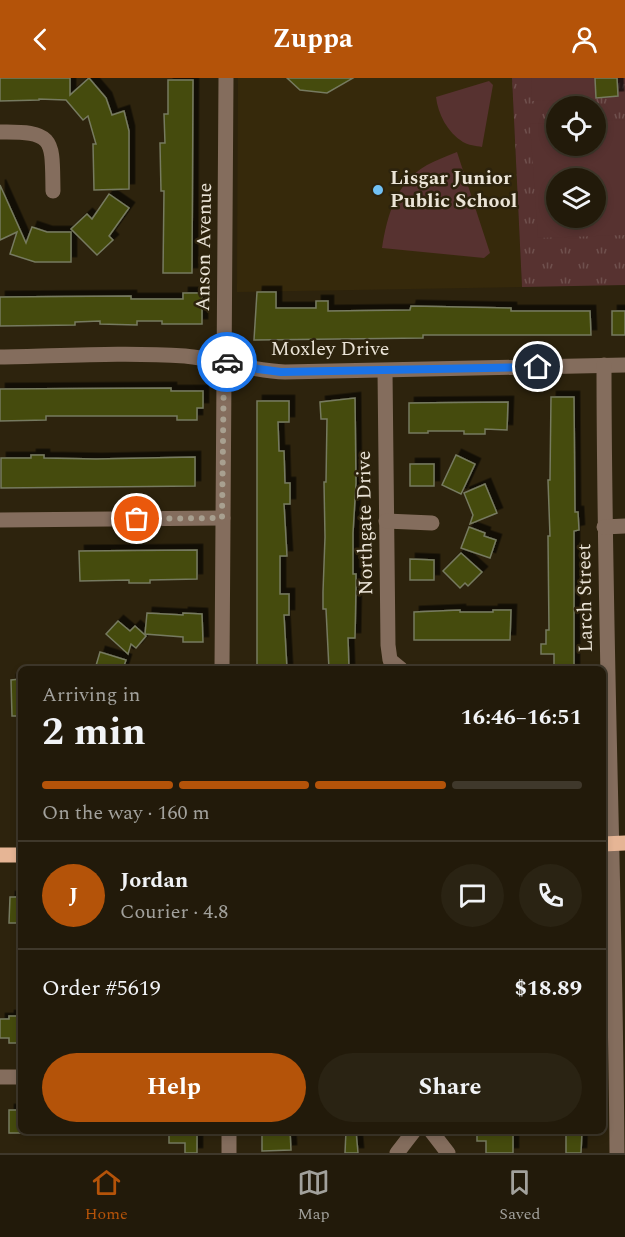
<!DOCTYPE html>
<html lang="en">
<head>
<meta charset="utf-8">
<style>
  :root { --surface:#221a0a; --page:#2a2313; --text:#f1f3f6; --muted:#a2a19c; --line:#3f382b; --accent:#b45309 }
  body { margin:0; font-family:Spectral,serif; background:var(--page); color:var(--text); height:100vh; display:flex; flex-direction:column; font-size:22px; white-space:nowrap }
  * { box-sizing:border-box; margin:0 }
  p { font-size:20px; color:var(--muted) }
  .icon { flex:none; width:33px; height:33px; fill:none; stroke:currentColor; stroke-width:2; stroke-linecap:round; stroke-linejoin:round }
  .map { position:relative; flex:1; overflow:hidden }
  .side { position:absolute; left:18px; top:588px; width:588px; height:468px; display:flex; flex-direction:column; background:var(--surface); border-radius:9px; box-shadow:0 3px 9px #0003,0 0 0 2px var(--line) }
  .side>* { flex:none }
  .buttons { position:absolute; left:546px; top:18px; display:grid; gap:12px }
  .buttons a { display:grid; place-items:center; width:60px; height:60px; border-radius:50%; background:var(--surface); box-shadow:0 3px 9px #0003,0 0 0 2px var(--line); font-size:30px }
  .pin { position:absolute; display:grid; place-items:center; width:51px; height:51px; color:#fff; margin:-26px; border:3px solid #fff; border-radius:50%; box-shadow:0 2px 6px #0007 }
  .courier { position:absolute; display:grid; place-items:center; width:60px; height:60px; margin:-30px; border:4px solid #1a73e8; border-radius:50%; background:#fff; color:#222; box-shadow:0 2px 8px #0007 }
  .summary em { font-style:normal; font-weight:700 }
  .summary div { display:flex; flex-direction:column-reverse }
  .summary { display:flex; align-items:center; justify-content:space-between; height:102px; padding:0 24px }
  h1 { font-size:39px; font-weight:700; line-height:45px }
  .bar { display:grid; grid-template-columns:repeat(4,1fr); gap:9px 6px; align-content:center; height:72px; padding:0 24px }
  .bar i { height:8px; border-radius:4px; background:var(--line) }
  .bar .active { background:var(--accent) }
  .bar p { grid-column:span 4 }
  .line { display:flex; align-items:center; gap:15px; padding:0 24px; border-top:2px solid var(--line) }
  .line div { flex:1 }
  .round { display:grid; place-items:center; flex:none; width:63px; height:63px; border-radius:32px; background:var(--page) }
  .primary-button { display:flex; gap:12px; margin-top:auto; padding:12px 24px }
  .primary-button a { flex:1; height:69px; border-radius:36px; background:var(--accent); color:#fff; font-size:24px; font-weight:700; line-height:69px; text-align:center }
  .primary-button a+a { background:var(--page); color:var(--text) }
  header { display:flex; justify-content:space-between; align-items:center; height:78px; padding:0 24px; background:var(--accent); color:#fff; font-size:27px; font-weight:700 }
  .tabs { display:flex; justify-content:space-around; align-items:center; height:84px; border-top:2px solid var(--line); background:var(--surface); font-size:16px; color:var(--muted) }
  .tabs a { display:grid; justify-items:center; gap:3px }
  .tabs .active { color:var(--accent) }
  .map>svg:first-child { display:block }
  .built { fill:#36290b }
  .grass { fill:url(#grass-tufts); fill-rule:evenodd }
  .pitch { fill:#573230; fill-rule:evenodd }
  .building { fill:#454c09; stroke:#767a60; stroke-width:1.5; filter:url(#shadow) }
  .lines { fill:none; stroke-linecap:round; stroke-linejoin:round }
  .minor { stroke:#846d5d; stroke-width:15 }
  .major { stroke:#e6b595; stroke-width:15 }
  .done { stroke:#a8a090; stroke-width:6; stroke-dasharray:0 10.8 }
  .route { stroke:#1a73e8; stroke-width:8 }
  .poi-dot { fill:#71c1f5; stroke:#2d230d; stroke-width:2 }
  .labels { text-anchor:middle; dominant-baseline:central; stroke-width:5; stroke-linejoin:round; paint-order:stroke }
  .poi-label { font-size:20px; font-weight:bold; fill:#ebe4d7; stroke:#2d230d; text-anchor:start }
  .street-label { font-size:20px; fill:#ebe4d7; stroke:#2d230d }
</style>
</head>
<body>
<header><svg class="icon" aria-label="back" viewBox="0 0 24 24"><path d="M15 5l-7 7 7 7"/></svg>Zuppa<svg class="icon" aria-label="person" viewBox="0 0 24 24"><circle cx="12" cy="8" r="4"/><path d="M4 21q1-7 8-7t8 7"/></svg></header>
<div class="map">
<svg width="625" height="1075" viewBox="0 0 625 1075">
  <defs>
    <pattern id="grass-tufts" width="24" height="20" patternUnits="userSpaceOnUse" patternTransform="scale(1.5)"><rect width="24" height="20" fill="#573230"/><path d="M3 7l-1-3M5 7V3M7 7l1-3M15 17l-1-3M17 17v-4M19 17l1-3" fill="none" stroke="#6f504d"/></pattern>
    <filter id="shadow"><feDropShadow dx="5.5" dy="-5.5" stdDeviation="0" flood-color="#0009"/></filter>
  </defs>
  <rect width="100%" height="100%" fill="#2d230d"/>
  <path class="built" d="M 238,0 L 512,0 L 522,209 L 237,214 Z"/>
  <path class="grass" d="M 512,0 L 625,0 L 625,207 L 522,209 ZM 556,28 L 596,28 L 596,68 L 556,68 ZM 556,100 L 596,100 L 596,140 L 556,140 Z"/>
  <g class="pitch">
    <path d="M 531,0 L 593,0 L 594,20 L 532,23 Z"/>
    <path d="M 489,3 L 493,7 L 482,69 C 476,68 468,67 463,64 C 447,54 438,36 436,19 Z"/>
    <path d="M 625,42 L 625,157 L 538,160 L 530,46 L 556,45 L 556,68 L 596,68 L 596,43 ZM 596,100 L 596,140 L 556,140 L 556,100 Z"/>
    <path d="M 457,74 L 490,175 L 484,180 L 382,170 C 387,138 396,104 427,87 C 436,82 447,78 457,74 Z"/>
  </g>
  <g class="building">
    <path d="M 0,0 L 70,0 L 70,17 L 89,0 L 106,20 L 112,37 L 124,33 L 129,53 L 129,111 L 94,112 L 93,66 L 96,66 L 88,38 L 83,42 L 66,22 L 39,21 L 39,22 L 0,23 Z"/>
    <path d="M 287,0 L 353,0 L 327,15 L 300,12 Z"/>
    <path d="M 595,0 L 617,0 L 618,18 L 596,20 Z"/>
    <path d="M 168,2 L 193,2 L 192,195 L 163,195 L 164,113 L 161,113 L 160,65 L 165,65 L 164,36 L 168,36 Z"/>
    <path d="M 0,107 L 26,165 L 32,149 L 47,154 L 71,154 L 71,184 L 35,184 L 10,176 L 17,154 L 0,162 Z"/>
    <path d="M 109,116 L 129,130 L 109,158 L 113,162 L 97,177 L 71,151 L 87,136 L 92,141 Z"/>
    <path d="M 257,214 L 276,214 L 276,230 L 316,230 L 316,223 L 328,223 L 328,233 L 410,232 L 411,228 L 511,230 L 511,233 L 590,233 L 591,257 L 423,257 L 423,260 L 254,262 Z"/>
    <path d="M 183,215 L 202,215 L 202,246 L 162,246 L 162,243 L 137,243 L 137,247 L 100,246 L 100,243 L 75,244 L 75,247 L 0,248 L 0,219 L 131,218 L 131,221 L 183,221 Z"/>
    <rect x="612" y="233" width="13" height="24"/>
    <path d="M 171,310 L 171,313 L 203,313 L 203,330 L 197,330 L 197,342 L 177,342 L 177,338 L 46,338 L 46,342 L 0,343 L 0,311 Z"/>
    <path d="M 551,319 L 574,319 L 575,434 L 578,434 L 579,452 L 574,453 L 574,591 L 554,591 L 554,576 L 541,576 L 541,566 L 546,566 L 546,552 L 549,552 L 548,458 L 550,458 L 548,402 L 550,402 Z"/>
    <path d="M 355,320 L 356,405 L 353,455 L 353,496 L 356,496 L 356,509 L 355,560 L 348,560 L 349,591 L 329,591 L 326,531 L 323,531 L 323,514 L 325,459 L 324,404 L 326,404 L 327,341 L 321,341 L 320,324 Z"/>
    <path d="M 257,323 L 289,323 L 289,344 L 278,344 L 279,373 L 284,373 L 285,405 L 290,405 L 290,426 L 284,426 L 287,478 L 280,478 L 280,516 L 289,516 L 289,537 L 284,537 L 287,591 L 257,591 Z"/>
    <path d="M 508,324 L 507,352 L 485,351 L 485,356 L 464,356 L 464,353 L 428,353 L 428,355 L 409,355 L 409,325 Z"/>
    <path d="M 31,377 L 44,377 L 44,380 L 96,381 L 195,379 L 195,408 L 1,410 L 1,380 L 31,380 Z"/>
    <path d="M 456,377 L 475,386 L 461,416 L 442,407 Z"/>
    <rect x="410" y="386" width="24" height="22"/>
    <path d="M 485,406 L 497,435 L 470,446 L 473,437 L 464,415 Z"/>
    <path d="M 469,449 L 485,455 L 484,458 L 496,462 L 490,480 L 461,470 Z"/>
    <path d="M 197,472 L 197,501 L 150,502 L 150,505 L 129,505 L 129,502 L 80,503 L 79,473 Z"/>
    <path d="M 461,475 L 482,494 L 468,508 L 465,505 L 460,510 L 443,493 Z"/>
    <path d="M 410,481 L 434,482 L 434,502 L 410,502 Z"/>
    <path d="M 460,532 L 460,534 L 493,534 L 493,532 L 511,532 L 510,562 L 414,562 L 414,534 Z"/>
    <path d="M 147,535 L 183,537 L 183,535 L 202,536 L 203,564 L 183,564 L 183,559 L 145,556 Z"/>
    <path d="M 118,543 L 130,553 L 135,548 L 146,558 L 136,570 L 131,566 L 128,576 L 106,556 Z"/>
    <path d="M 100,574 L 126,582 L 123,591 L 95,591 Z"/>
    <path d="M 21,601 L 21,638 L 12,638 L 11,602 Z"/>
    <path d="M 10,819 L 21,819 L 21,845 L 9,845 Z"/>
    <path d="M 9,938 L 21,938 L 21,965 L 9,965 L 9,960 L 0,960 L 0,941 L 9,941 Z"/>
    <rect x="9" y="1032" width="12" height="23"/>
    <path d="M 169,1053 L 197,1053 L 197,1075 L 185,1075 L 185,1065 L 169,1065 Z"/>
    <path d="M 262,1053 L 290,1053 L 291,1072 L 262,1073 Z"/>
    <path d="M 346,1053 L 356,1053 L 358,1075 L 345,1075 Z"/>
    <path d="M 477,1053 L 513,1053 L 513,1075 L 486,1075 L 486,1063 L 477,1063 Z"/>
    <path d="M 566,1053 L 582,1053 L 581,1075 L 566,1075 Z"/>
  </g>
  <g class="lines">
    <g class="minor">
      <path d="M 0,54 C 56,53 52,62 53,113"/>
      <path d="M 0,279 C 61,278 124,274 185,278 C 218,281 251,293 285,294 L 625,287"/>
      <path d="M 604,287 C 604,550 615,812 617,1075"/>
      <path d="M 385,293 L 388,567 L 390,582 L 401,591"/>
      <path d="M 0,442 L 223,440"/>
      <path d="M 386,443 L 432,445"/>
      <path d="M 604,449 L 625,448"/>
      <path d="M 222,591 L 226,0"/>
      <path d="M 0,999 L 21,999"/>
      <path d="M 229,1053 L 229,1075"/>
      <path d="M 431,1053 L 448,1075"/>
      <path d="M 397,1075 L 414,1053"/>
    </g>
    <g class="major">
      <path d="M 603,766 L 625,765"/>
      <path d="M 0,777 L 21,777"/>
    </g>
  </g>
  <g class="lines">
    <path class="done" d="M 137,441 L 222,440 L 224,284 L 227,284"/>
    <path class="route" d="M 227,284 L 258,291 L 281,294 L 538,289"/>
  </g>
  <circle class="poi-dot" cx="378" cy="112" r="6"/>
  <g class="labels">
    <g class="poi-label">
      <text x="390" y="100">Lisgar Junior<tspan x="390" dy="23">Public School</tspan></text>
    </g>
    <g class="street-label">
      <text transform="translate(204 169) rotate(-89)">Anson Avenue</text>
      <text x="330" y="271">Moxley Drive</text>
      <text transform="translate(365 445) rotate(-91)">Northgate Drive</text>
      <text transform="translate(585 520) rotate(-91)">Larch Street</text>
    </g>
  </g>
</svg>
<div class="buttons">
<a><svg class="icon" aria-label="locate" viewBox="0 0 24 24"><circle cx="12" cy="12" r="6"/><path d="M12 2v4M12 18v4M2 12h4M18 12h4"/></svg></a>
<a><svg class="icon" aria-label="layers" viewBox="0 0 24 24"><path d="M12 4l9 5-9 5-9-5zM3 14l9 5 9-5"/></svg></a>
</div>
<div class="pin" style="left:137px;top:441px;background:#ea580c"><svg class="icon" aria-label="bag" viewBox="0 0 24 24"><path d="M5 8h14l-1 12H6zM9 8a3 3 0 0 1 6 0"/></svg></div>
<div class="pin" style="left:538px;top:289px;background:#1f2937"><svg class="icon" aria-label="home" viewBox="0 0 24 24"><path d="M3 11l9-7 9 7M6 9v11h12V9"/></svg></div>
<div class="courier" style="left:227px;top:284px"><svg class="icon" aria-label="car" viewBox="0 0 24 24"><path d="M5 17H2v-5l4-1 3-4h7l3 4 3 1v5h-3M9 17h6M6 11h13"/><circle cx="7" cy="17" r="2"/><circle cx="17" cy="17" r="2"/></svg></div>
<section class="side">
<div class="summary"><div><h1>2 min</h1><p>Arriving in</p></div><em>16:46–16:51</em></div>
<div class="bar"><i class="active"></i><i class="active"></i><i class="active"></i><i></i><p>On the way · 160 m</p></div>
<div class="line" style="height:108px"><b class="round" style="background:var(--accent);color:#fff">J</b><div><b>Jordan</b><p>Courier · 4.8</p></div><a class="round"><svg class="icon" aria-label="chat" viewBox="0 0 24 24"><path d="M4 5h16v11H9l-5 4z"/></svg></a><a class="round"><svg class="icon" aria-label="phone" viewBox="0 0 24 24"><path d="M5 4h4l2 5-3 2q2 4 5 5l2-3 5 2v4C11 20 4 13 5 4z"/></svg></a></div>
<div class="line" style="height:78px"><div>Order #5619</div><b>$18.89</b></div>
<div class="primary-button"><a>Help</a><a>Share</a></div>
</section>
</div>
<nav class="tabs">
<a class="active"><svg class="icon" aria-label="home" viewBox="0 0 24 24"><path d="M3 11l9-7 9 7M6 9v11h12V9"/></svg>Home</a>
<a><svg class="icon" aria-label="map" viewBox="0 0 24 24"><path d="M3 6l6-2 6 2 6-2v14l-6 2-6-2-6 2zM9 4v14M15 6v14"/></svg>Map</a>
<a><svg class="icon" aria-label="saved" viewBox="0 0 24 24"><path d="M7 4h10v16l-5-4-5 4z"/></svg>Saved</a>
</nav>
</body>
</html>
